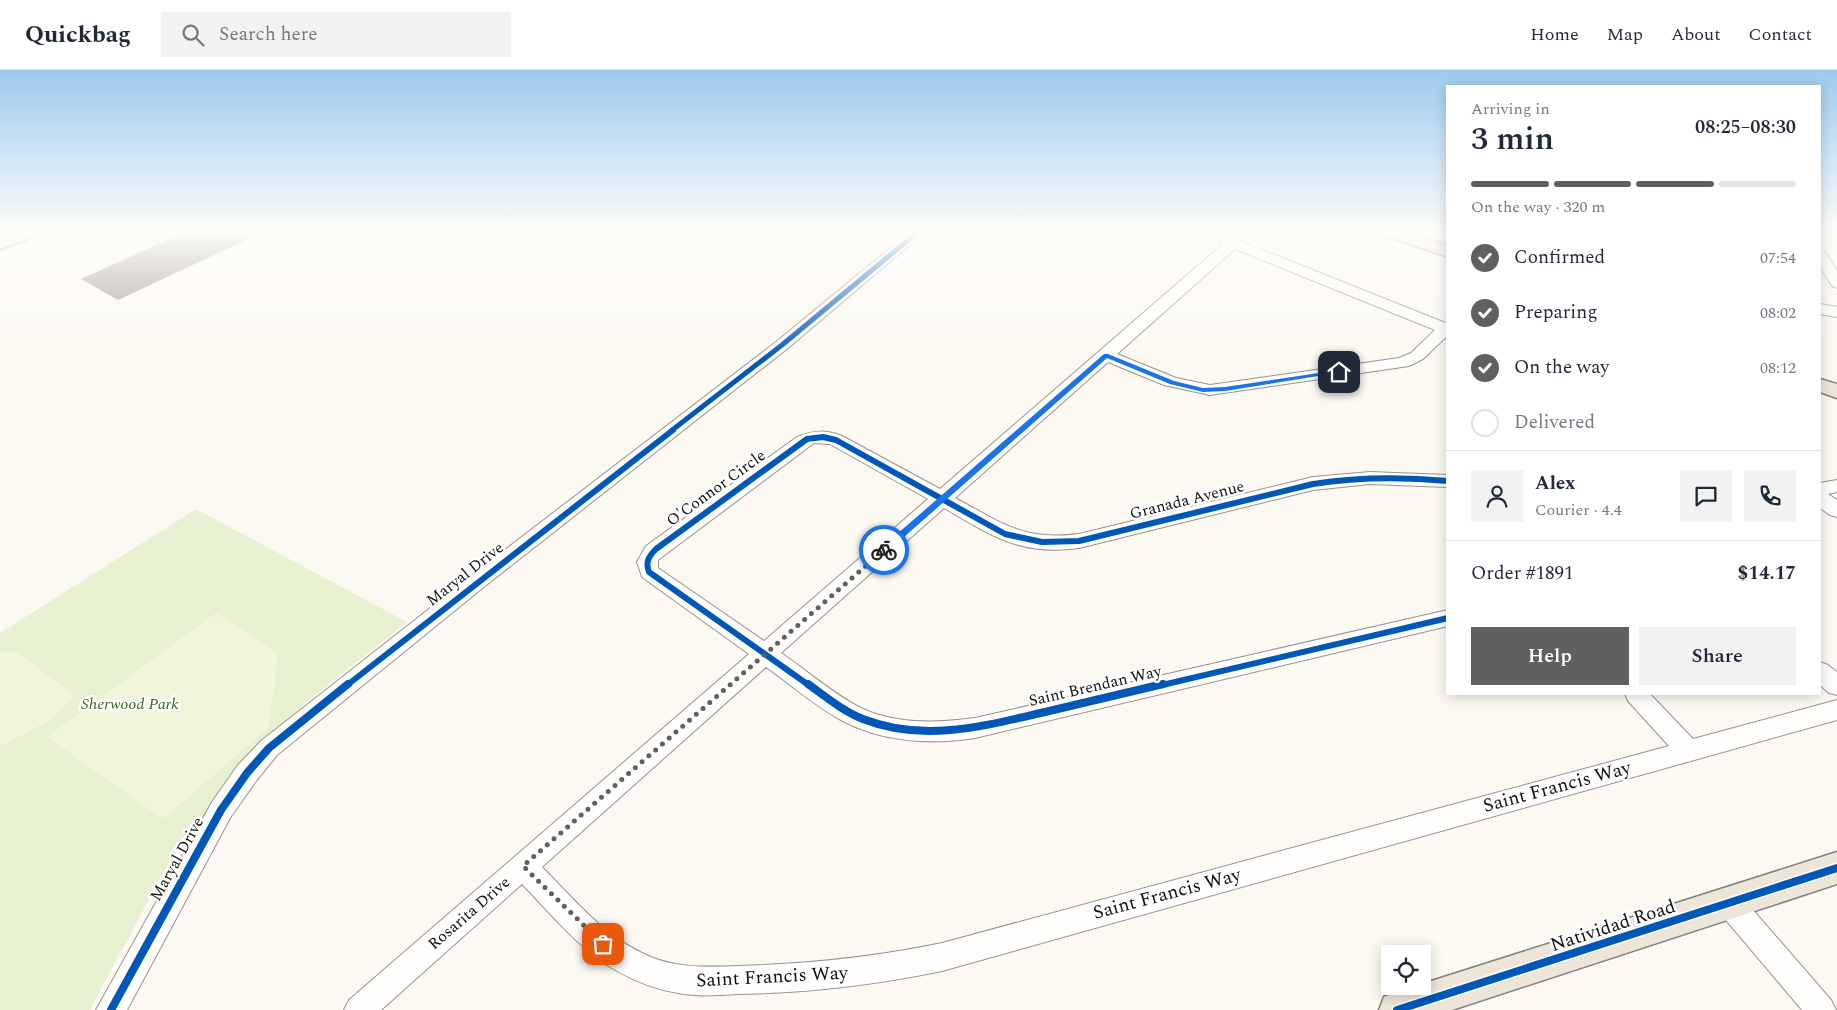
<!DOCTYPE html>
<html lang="en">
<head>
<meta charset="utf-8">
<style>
  :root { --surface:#fff; --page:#f2f2f3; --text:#1f2937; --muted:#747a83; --line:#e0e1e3; --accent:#61605e }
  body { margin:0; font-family:Spectral,serif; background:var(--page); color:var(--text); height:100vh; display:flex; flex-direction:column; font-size:19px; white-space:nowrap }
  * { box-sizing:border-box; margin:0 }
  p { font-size:16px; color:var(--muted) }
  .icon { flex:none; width:28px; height:28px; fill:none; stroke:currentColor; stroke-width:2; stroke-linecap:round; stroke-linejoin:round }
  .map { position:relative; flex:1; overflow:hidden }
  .panel { position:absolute; left:1446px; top:15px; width:375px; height:610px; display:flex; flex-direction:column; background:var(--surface); border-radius:0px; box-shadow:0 2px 12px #0003 }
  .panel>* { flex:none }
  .tools { position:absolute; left:1381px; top:875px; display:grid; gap:10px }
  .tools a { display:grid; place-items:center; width:50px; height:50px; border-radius:0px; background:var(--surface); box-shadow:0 2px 12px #0003; font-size:25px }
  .pin { position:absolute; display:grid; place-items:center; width:42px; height:42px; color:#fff; margin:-21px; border-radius:10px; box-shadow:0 2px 8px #0006 }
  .courier { position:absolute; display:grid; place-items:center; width:50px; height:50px; margin:-25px; border:4px solid #1a73e8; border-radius:50%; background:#fff; color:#222; box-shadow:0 1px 6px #0007 }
  .overview em { font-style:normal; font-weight:600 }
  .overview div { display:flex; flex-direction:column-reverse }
  .overview { display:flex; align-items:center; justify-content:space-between; height:85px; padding:0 25px }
  h1 { font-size:32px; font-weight:600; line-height:38px }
  .bar { display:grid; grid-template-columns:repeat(4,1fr); gap:8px 5px; align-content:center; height:60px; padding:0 25px }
  .bar i { height:6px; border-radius:4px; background:var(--line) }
  .bar .on { background:var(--accent) }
  .bar p { grid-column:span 4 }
  .line { display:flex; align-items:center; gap:12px; padding:0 25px; border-top:1px solid var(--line) }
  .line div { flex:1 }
  .round { display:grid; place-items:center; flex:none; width:52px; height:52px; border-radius:0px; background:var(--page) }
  ol { padding:0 25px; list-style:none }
  li { display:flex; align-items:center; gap:15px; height:55px }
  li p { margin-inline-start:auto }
  li .icon { padding:5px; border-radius:50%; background:var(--accent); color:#fff; stroke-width:4 }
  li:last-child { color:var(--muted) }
  li i { width:28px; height:28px; border:2px solid var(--line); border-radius:50% }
  .action { display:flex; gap:10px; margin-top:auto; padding:10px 25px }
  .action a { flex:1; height:58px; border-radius:0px; background:var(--accent); color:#fff; font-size:20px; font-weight:600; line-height:58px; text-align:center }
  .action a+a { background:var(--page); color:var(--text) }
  header { display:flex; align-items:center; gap:30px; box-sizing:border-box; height:70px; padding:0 25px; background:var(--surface); border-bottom:1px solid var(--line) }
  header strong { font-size:24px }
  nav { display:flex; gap:28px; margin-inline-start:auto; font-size:18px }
  .search { width:350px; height:45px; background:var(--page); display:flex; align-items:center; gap:12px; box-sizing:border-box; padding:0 18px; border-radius:0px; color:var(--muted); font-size:19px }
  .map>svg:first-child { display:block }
  .green { fill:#e7f1d2 }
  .pitch { fill:#f0f5db }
  .building { fill:#9f9c98 }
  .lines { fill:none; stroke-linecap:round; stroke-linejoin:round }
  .minor-casing { stroke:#959491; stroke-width:2 }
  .major-casing { stroke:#82817e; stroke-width:3 }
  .minor { fill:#fffefd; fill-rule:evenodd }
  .major { fill:#ede5d8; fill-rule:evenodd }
  .cycleway-far2-casing { stroke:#fff; stroke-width:8 }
  .cycleway-far1-casing { stroke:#fff; stroke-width:9 }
  .cycleway-casing { stroke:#fff; stroke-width:11 }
  .cycleway-far2 { stroke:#0057b8; stroke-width:5 }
  .cycleway-far1 { stroke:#0057b8; stroke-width:6 }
  .cycleway { stroke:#0057b8; stroke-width:8 }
  .route { fill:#1a73e8 }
  .done { stroke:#61605e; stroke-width:5; stroke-dasharray:0 9 }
  .labels { text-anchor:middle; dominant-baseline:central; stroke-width:5; stroke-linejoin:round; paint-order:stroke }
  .street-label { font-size:16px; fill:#0e0e0e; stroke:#fff }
  .park-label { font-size:16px; font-style:italic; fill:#32681c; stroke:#fff }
  .near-street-label { font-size:19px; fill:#0e0e0e; stroke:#fff }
</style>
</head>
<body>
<header>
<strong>Quickbag</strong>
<div class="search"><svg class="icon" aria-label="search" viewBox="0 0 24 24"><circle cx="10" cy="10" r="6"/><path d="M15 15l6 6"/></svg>Search here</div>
<nav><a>Home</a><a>Map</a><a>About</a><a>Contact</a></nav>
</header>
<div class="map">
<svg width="1837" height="940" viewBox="0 0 1837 940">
  <rect width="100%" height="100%" fill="#fcf9f2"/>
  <g class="green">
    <path d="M 807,161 L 901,161 L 875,182 Z"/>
    <path d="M 196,439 L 407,552 L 305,633 L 179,773 L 90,940 L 0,940 L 0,563 Z"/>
  </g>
  <g class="pitch">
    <path d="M 216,543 L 278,584 L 269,657 L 163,749 L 47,667 Z"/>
    <path d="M 16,581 L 75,626 L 52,649 L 6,674 L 0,675 L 0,584 L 3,582 Z"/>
  </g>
  <path class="building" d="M 187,161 L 265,161 L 118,230 L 81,209 Z"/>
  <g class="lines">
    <defs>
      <g id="minor">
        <path d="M 911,161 L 926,161 L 788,278 L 485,516 L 277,685 L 256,711 L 230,748 L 127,940 L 96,940 L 212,732 L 238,695 L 261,671 L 471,506 L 776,272 Z"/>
        <path d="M 1196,161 L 1215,161 L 1448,254 L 1448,265 L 1423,289 L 1409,296 L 1210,325 L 1164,315 L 1108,292 L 955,428 C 1002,453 1023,471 1079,464 L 1313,407 L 1370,402 L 1448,405 L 1448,417 L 1370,414 L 1313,420 L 1079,478 C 1020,486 992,466 944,438 L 781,583 C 806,600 831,622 857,636 C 892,655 937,653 975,648 L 1448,540 L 1448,556 L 975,668 C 930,675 881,672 841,650 C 815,636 790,614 766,597 L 542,797 C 572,827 602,864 642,883 C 673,899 705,897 738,896 C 807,894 875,887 942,873 L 1669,676 L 1628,631 L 1625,624 L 1650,624 L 1693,669 L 1837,630 L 1837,650 L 942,901 C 874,915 807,923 738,924 C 718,925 698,927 678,923 C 657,920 635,911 617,901 C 580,880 552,845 522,814 L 381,940 L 344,940 L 349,930 L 749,584 L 642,507 L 637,492 L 646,476 L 797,367 C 813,360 826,360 842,366 L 940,419 L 1223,174 L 1198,164 ZM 1235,179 L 1435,260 L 1411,283 L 1399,288 L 1210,315 L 1176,308 L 1117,284 ZM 814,373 L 830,374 L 928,429 L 764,571 L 658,498 L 658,490 Z"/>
        <path d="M 1820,181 L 1825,182 L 1837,201 L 1837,218 L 1832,216 L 1820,197 Z"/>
        <path d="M 1820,234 L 1837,237 L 1837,247 L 1820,244 Z"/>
        <path d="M 1837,410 L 1837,422 L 1828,424 L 1837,430 L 1837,447 L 1830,445 L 1820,438 L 1820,413 Z"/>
        <path d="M 1820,592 L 1828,595 L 1837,602 L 1837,625 L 1829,623 L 1820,615 Z"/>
        <path d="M 1730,821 L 1740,825 L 1831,930 L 1836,940 L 1802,940 L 1720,843 L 1716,834 L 1720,825 Z"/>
      </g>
      <g id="major">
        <path d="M 19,161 L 43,161 L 40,165 L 0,179 L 0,168 Z"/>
        <path d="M 1380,161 L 1405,161 L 1448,176 L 1448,187 L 1383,165 Z"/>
        <path d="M 1820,309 L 1837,314 L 1837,328 L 1820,322 Z"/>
        <path d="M 1837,782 L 1837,814 L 1452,940 L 1379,940 L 1384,927 C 1396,922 1409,916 1422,916 L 1422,914 Z"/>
      </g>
    </defs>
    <use href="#minor" class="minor-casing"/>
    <use href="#major" class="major-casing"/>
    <use href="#minor" class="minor"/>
    <use href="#major" class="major"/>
    <defs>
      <path id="cycleway-far2" d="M 671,361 L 782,275 L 919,161"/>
      <g id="cycleway-far1">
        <path d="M 346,616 L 673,360"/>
        <path d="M 810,616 L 649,502 C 645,492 649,486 656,479 L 807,369 L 823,367 L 836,370 L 1005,464 L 1042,472 L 1079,471 L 1313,414 C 1358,407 1403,407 1448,411"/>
        <path d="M 1158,616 L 1448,548"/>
      </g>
      <g id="cycleway">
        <path d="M 808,614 C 826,627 843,641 863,649 C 924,673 984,656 1045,642 C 1084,633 1124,623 1163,614"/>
        <path d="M 111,940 L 221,740 L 247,703 L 269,678 L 348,614"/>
        <path d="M 1397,940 L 1837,798"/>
      </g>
    </defs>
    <use href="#cycleway-far2" class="cycleway-far2-casing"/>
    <use href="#cycleway-far1" class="cycleway-far1-casing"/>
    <use href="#cycleway" class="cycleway-casing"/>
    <use href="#cycleway-far2" class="cycleway-far2"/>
    <use href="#cycleway-far1" class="cycleway-far1"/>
    <use href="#cycleway" class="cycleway"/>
  </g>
  <linearGradient id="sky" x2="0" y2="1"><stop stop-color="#9bcaee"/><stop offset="0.55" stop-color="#fefcf9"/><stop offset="1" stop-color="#fefcf9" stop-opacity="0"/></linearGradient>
  <rect width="1837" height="292" fill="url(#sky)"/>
  <path class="route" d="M 1104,284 L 1108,284 L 1174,311 L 1203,318 L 1225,317 L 1339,300 L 1343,302 L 1225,321 L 1203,322 L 1170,314 L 1107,288 L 887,482 L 881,482 L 881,478 Z"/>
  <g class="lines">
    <path class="done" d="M 603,874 L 523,796 L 884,480"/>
  </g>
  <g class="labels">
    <g class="street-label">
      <text transform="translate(716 418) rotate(-36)">O'Connor Circle</text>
      <text transform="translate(1187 430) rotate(-14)">Granada Avenue</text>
      <text transform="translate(465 504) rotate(-38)">Maryal Drive</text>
      <text transform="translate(1095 616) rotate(-13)">Saint Brendan Way</text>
      <text transform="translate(177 789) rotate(-61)">Maryal Drive</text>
      <text transform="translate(469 843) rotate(-41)">Rosarita Drive</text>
    </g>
    <g class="park-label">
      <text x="130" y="634">Sherwood Park</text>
    </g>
    <g class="near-street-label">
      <text transform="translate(1557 717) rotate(-15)">Saint Francis Way</text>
      <text transform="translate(1167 824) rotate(-15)">Saint Francis Way</text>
      <text transform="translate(1613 856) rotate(-18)">Natividad Road</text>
      <text transform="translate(772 907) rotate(-3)">Saint Francis Way</text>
    </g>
  </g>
</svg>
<div class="tools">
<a><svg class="icon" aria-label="locate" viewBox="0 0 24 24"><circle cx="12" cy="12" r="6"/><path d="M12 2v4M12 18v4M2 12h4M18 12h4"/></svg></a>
</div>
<div class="pin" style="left:603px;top:874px;background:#ea580c"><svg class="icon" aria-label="bag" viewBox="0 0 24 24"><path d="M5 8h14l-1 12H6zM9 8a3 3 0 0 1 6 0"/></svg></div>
<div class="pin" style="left:1339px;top:302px;background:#1f2937"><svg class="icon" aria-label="home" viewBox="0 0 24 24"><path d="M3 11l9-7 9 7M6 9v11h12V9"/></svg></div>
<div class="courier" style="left:884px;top:480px"><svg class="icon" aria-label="bike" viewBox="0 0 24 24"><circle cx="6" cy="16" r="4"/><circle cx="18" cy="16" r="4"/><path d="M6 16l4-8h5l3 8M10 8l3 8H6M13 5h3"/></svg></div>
<section class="panel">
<div class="overview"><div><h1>3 min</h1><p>Arriving in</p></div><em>08:25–08:30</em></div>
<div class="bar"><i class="on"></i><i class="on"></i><i class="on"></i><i></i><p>On the way · 320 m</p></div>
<ol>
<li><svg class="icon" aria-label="check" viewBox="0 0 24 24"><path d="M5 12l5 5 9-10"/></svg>Confirmed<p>07:54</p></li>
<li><svg class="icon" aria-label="check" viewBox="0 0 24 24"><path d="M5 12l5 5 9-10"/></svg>Preparing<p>08:02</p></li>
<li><svg class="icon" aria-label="check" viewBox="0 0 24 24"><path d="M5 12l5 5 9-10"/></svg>On the way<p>08:12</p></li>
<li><i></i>Delivered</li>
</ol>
<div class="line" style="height:90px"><a class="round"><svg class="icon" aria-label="person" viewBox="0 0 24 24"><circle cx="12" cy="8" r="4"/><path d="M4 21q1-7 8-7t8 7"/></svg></a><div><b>Alex</b><p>Courier · 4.4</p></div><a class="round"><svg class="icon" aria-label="chat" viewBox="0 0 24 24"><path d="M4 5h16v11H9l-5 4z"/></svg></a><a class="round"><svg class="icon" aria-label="phone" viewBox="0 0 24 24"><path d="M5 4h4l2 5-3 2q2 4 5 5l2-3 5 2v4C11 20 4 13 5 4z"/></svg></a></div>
<div class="line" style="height:65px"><div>Order #1891</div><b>$14.17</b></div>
<div class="action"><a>Help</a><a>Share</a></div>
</section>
</div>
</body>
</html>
